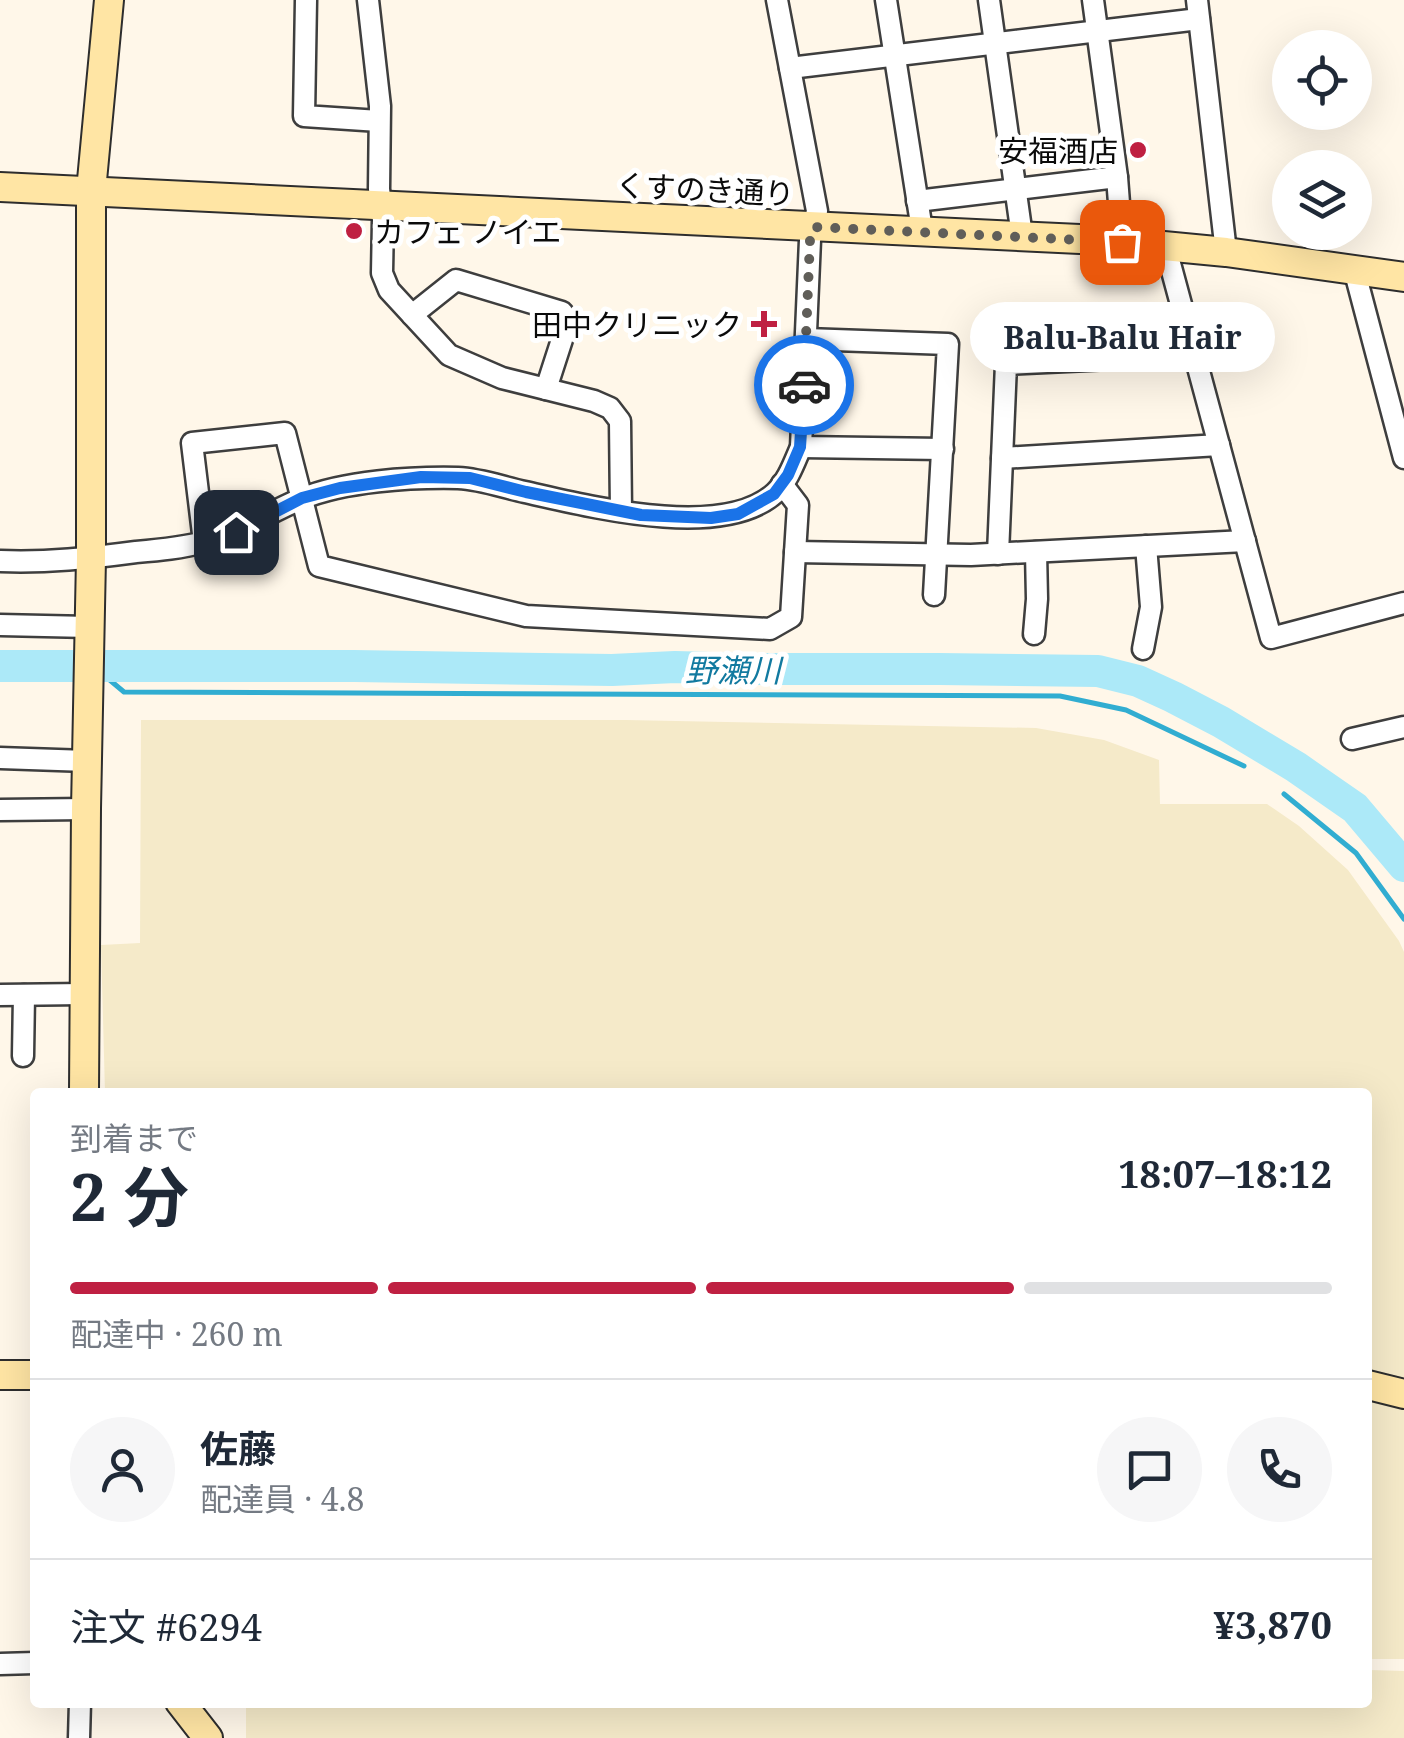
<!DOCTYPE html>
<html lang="ja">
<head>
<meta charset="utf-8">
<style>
  :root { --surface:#fff; --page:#f6f6f7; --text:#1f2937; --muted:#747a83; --line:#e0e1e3; --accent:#bf2042 }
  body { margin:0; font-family:"Noto Serif","Noto Sans JP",serif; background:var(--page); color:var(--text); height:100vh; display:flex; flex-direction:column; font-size:38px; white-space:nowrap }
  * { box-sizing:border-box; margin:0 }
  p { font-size:32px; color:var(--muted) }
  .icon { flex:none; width:55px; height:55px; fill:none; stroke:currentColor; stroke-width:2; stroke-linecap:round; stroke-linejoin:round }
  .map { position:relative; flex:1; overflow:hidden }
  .panel { position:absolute; left:30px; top:1088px; width:1342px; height:620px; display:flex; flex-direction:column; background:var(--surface); border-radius:10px; box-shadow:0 10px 40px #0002 }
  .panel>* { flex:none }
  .controls { position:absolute; left:1272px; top:30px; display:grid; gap:20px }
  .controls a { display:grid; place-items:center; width:100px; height:100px; border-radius:50%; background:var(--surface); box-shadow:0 10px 40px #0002; font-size:50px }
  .pin { position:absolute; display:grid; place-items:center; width:85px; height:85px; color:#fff; margin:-42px; border-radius:20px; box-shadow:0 5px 15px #0006 }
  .courier { position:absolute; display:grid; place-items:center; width:100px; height:100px; margin:-50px; border:8px solid #1a73e8; border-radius:50%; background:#fff; color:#222; box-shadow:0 2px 12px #0007 }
  .bubble { position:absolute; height:70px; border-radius:35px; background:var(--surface); box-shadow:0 10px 40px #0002; font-size:32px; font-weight:700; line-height:70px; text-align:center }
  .summary em { font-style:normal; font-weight:700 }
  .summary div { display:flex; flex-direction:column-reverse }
  .summary { display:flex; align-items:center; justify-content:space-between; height:170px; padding:0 40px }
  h1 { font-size:65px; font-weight:700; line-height:75px }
  .bar { display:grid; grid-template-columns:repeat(4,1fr); gap:15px 10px; align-content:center; height:120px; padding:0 40px }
  .bar i { height:12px; border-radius:8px; background:var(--line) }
  .bar .selected { background:var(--accent) }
  .bar p { grid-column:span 4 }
  .line { display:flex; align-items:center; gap:25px; padding:0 40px; border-top:2px solid var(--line) }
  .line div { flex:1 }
  .round { display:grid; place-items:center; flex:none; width:105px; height:105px; border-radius:52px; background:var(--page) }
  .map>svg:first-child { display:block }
  .farmland { fill:#f5eac9 }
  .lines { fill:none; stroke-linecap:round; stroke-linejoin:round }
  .stream { stroke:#31add1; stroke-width:5 }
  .river { stroke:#ace9f8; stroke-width:32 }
  .street-casing { stroke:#3e3e3e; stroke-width:25 }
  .secondary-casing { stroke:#2d2d2d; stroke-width:32 }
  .street { stroke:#fff; stroke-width:20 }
  .secondary { stroke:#ffe5a4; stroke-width:28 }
  .done { stroke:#605e59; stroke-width:10; stroke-dasharray:0 18 }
  .route { stroke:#1a73e8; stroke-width:12 }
  .poi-dot { fill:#bf2042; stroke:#fff; stroke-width:4 }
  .labels { text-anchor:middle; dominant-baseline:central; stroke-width:10; stroke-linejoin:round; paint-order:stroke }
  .poi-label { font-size:30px; fill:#0b0b0b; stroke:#fff; text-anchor:end }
  .street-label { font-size:30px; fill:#0b0b0b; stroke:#fff }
  .water-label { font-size:32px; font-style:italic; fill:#127aa0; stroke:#fff }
</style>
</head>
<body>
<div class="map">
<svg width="1404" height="1738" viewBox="0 0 1404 1738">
  <rect width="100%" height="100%" fill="#fff7e9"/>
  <g class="farmland">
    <path d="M 141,720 L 626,720 L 1036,728 L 1104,740 L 1159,760 L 1160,804 L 1267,804 L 1299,826 L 1348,870 L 1399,941 L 1404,952 L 1404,1382 L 1368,1373 L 1368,1092 L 105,1092 L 101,945 L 140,943 Z"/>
    <path d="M 1368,1397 L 1404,1408 L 1404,1659 L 1368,1659 Z"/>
    <path d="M 1368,1670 L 1404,1671 L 1404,1738 L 246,1738 L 246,1703 L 1368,1702 Z"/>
  </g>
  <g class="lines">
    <g class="stream">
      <path d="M 99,671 L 124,692 L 1060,696 L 1126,710 L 1244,766"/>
      <path d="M 1284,794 L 1356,853 L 1404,919"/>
    </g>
    <path class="river" d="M 0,666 L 354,666 L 612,670 L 675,667 L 750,669 L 939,669 L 1098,671 L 1138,681 L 1173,697 L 1221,722 L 1296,767 L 1355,808 L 1404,866"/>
    <defs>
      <g id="street">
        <path d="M 306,0 L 304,116 L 379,121"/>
        <path d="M 368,0 L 380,106 L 379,189 L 383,220 L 382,273 L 389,290 L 449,355 L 502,378 L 594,401 L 610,408 L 620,421 L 621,511"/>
        <path d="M 886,0 L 922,230"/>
        <path d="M 989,0 L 1022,236"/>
        <path d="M 1093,0 L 1117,177 L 1122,242"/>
        <path d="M 1197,0 L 1226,252"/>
        <path d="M 790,68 L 1199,19"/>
        <path d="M 917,201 L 1117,177"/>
        <path d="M 1165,245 L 1271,638 L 1404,603"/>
        <path d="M 1354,269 L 1404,458"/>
        <path d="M 412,315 L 456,280 L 562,312 L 568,321 L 546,389"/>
        <path d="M 806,339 L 948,344 L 934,595"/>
        <path d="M 801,447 L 943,449"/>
        <path d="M 1002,458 L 1219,445"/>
        <path d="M 204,542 L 192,443 L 285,433 L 319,566 L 526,616 L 770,629 L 791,617 L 798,505 L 782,484"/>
        <path d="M 795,552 L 971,555 L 1245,541"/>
        <path d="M 998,554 L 1006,364 L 1194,355"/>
        <path d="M 0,561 C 46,563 91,558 136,552 C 159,550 182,548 204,542 C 239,533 267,513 301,499 C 344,481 411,477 458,478 C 481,479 502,487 525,492 C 588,506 722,541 775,493 C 788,481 794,463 801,447 L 810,240 L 817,211 L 777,0"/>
        <path d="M 0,625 L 89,627"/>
        <path d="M 1034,634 L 1037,599 L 1036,552"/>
        <path d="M 1143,649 L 1151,607 L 1146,546"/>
        <path d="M 1352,739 L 1404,727"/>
        <path d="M 0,758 L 87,761"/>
        <path d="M 0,810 L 86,809"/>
        <path d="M 0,995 L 84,994"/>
        <path d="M 23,1056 L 24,995"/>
        <path d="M 0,1664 L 35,1663"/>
        <path d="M 79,1738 L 80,1702"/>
      </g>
      <g id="secondary">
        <path d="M 0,187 L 1101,240 L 1226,252 L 1404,277"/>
        <path d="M 84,1092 L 86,809 L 91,558 L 91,191 L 109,0"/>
        <path d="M 0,1375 L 35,1375"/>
        <path d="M 1368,1385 L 1404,1394"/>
        <path d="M 180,1702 L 208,1738"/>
      </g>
    </defs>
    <use href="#street" class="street-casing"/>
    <use href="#secondary" class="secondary-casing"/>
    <use href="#street" class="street"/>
    <use href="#secondary" class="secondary"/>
  </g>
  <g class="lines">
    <path class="done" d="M 804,385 L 810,240 L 814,227 L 1122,242"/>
    <path class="route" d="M 236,532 L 302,498 L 340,488 L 421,477 L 470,478 L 526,492 L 641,515 L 711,518 L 738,514 L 774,494 L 788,475 L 800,447 L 804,385"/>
  </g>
  <g class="poi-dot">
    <circle cx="1138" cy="150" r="10"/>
    <circle cx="354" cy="231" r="10"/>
    <path d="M759 309h10v10h10v10h-10v10h-10v-10h-10v-10h10z"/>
  </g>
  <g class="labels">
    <g class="poi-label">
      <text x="1118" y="150">安福酒店</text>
      <text x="374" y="231" text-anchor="start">カフェ ノイエ</text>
      <text x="742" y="324">田中クリニック</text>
    </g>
    <g class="street-label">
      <text transform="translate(705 189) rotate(3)">くすのき通り</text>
    </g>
    <g class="water-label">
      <text x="733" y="669">野瀬川</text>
    </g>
  </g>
</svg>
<div class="controls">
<a><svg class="icon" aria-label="locate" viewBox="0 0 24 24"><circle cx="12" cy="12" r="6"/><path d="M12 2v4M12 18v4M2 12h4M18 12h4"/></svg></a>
<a><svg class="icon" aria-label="layers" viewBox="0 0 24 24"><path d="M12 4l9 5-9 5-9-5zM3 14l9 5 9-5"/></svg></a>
</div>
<div class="pin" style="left:1122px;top:242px;background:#ea580c"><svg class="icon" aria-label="bag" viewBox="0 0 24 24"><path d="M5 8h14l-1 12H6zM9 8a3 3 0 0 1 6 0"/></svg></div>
<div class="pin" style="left:236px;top:532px;background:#1f2937"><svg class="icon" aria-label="home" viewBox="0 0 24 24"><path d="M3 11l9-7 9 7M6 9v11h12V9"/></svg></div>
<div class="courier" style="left:804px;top:385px"><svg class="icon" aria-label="car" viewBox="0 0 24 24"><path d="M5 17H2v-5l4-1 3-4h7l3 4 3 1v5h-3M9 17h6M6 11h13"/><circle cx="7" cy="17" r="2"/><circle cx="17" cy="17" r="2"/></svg></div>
<div class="bubble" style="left:970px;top:302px;width:305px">Balu-Balu Hair</div>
<section class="panel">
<div class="summary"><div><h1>2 分</h1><p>到着まで</p></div><em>18:07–18:12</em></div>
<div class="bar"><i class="selected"></i><i class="selected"></i><i class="selected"></i><i></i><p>配達中 · 260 m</p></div>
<div class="line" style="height:180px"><a class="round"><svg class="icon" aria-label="person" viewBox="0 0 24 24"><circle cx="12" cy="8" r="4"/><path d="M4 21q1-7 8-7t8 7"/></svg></a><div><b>佐藤</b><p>配達員 · 4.8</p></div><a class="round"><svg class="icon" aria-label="chat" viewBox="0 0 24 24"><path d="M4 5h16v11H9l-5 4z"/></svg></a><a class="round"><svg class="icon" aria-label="phone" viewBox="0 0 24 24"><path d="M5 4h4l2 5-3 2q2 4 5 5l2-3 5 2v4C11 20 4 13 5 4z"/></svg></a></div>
<div class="line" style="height:130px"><div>注文 #6294</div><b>¥3,870</b></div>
</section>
</div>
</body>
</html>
